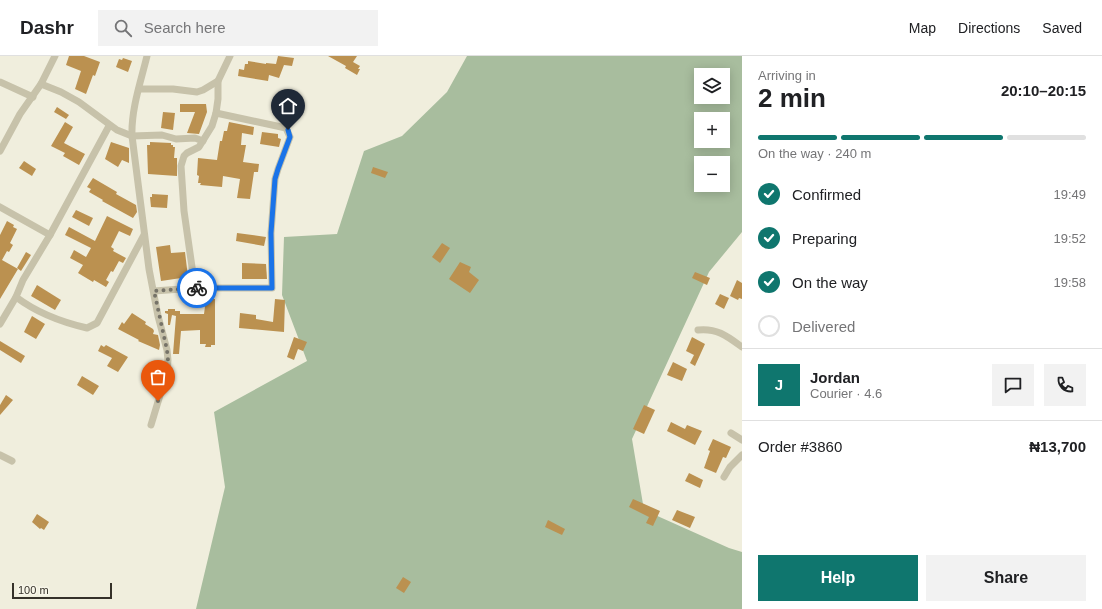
<!DOCTYPE html>
<html lang="en">
<head>
<meta charset="utf-8">
<style>
  :root { --surface:#fff; --page:#f2f2f2; --text:#202124; --muted:#757577; --line:#e0e0e0; --accent:#0f766e }
  body { margin:0; font-family:Helvetica,sans-serif; background:var(--page); color:var(--text); height:100vh; display:flex; flex-direction:column; font-size:15px; white-space:nowrap }
  * { box-sizing:border-box; margin:0 }
  p { font-size:13px; color:var(--muted) }
  .icon { flex:none; width:22px; height:22px; fill:none; stroke:currentColor; stroke-width:2; stroke-linecap:round; stroke-linejoin:round }
  .map { position:relative; flex:1; overflow:hidden }
  .panel { display:flex; flex-direction:column; background:var(--surface); width:360px }
  .panel>* { flex:none }
  .controls { position:absolute; left:694px; top:12px; display:grid; gap:8px }
  .controls a { display:grid; place-items:center; width:36px; height:36px; border-radius:0px; background:var(--surface); box-shadow:0 2px 10px #0003; font-size:20px }
  .scale { position:absolute; left:12px; bottom:10px; width:100px; box-sizing:border-box; padding-left:4px; border:2px solid #353129; border-top:0; font-size:11px; line-height:14px; white-space:nowrap; color:#353129; -webkit-text-stroke:3px #f8f6e9; paint-order:stroke }
  .pin { position:absolute; display:grid; place-items:center; width:34px; height:34px; color:#fff; margin:-41px -17px; border-radius:50% 50% 50% 0; rotate:-45deg; box-shadow:0 0 4px #0007 }
  .pin .icon { rotate:45deg }
  .courier { position:absolute; display:grid; place-items:center; width:40px; height:40px; margin:-20px; border:3px solid #1a73e8; border-radius:50%; background:#fff; color:#222; box-shadow:0 1px 5px #0007 }
  .summary em { font-style:normal; font-weight:700 }
  .summary div { display:flex; flex-direction:column-reverse }
  .summary { display:flex; align-items:center; justify-content:space-between; height:68px; padding:0 16px }
  h1 { font-size:26px; font-weight:700; line-height:30px }
  .bar { display:grid; grid-template-columns:repeat(4,1fr); gap:6px 4px; align-content:center; height:48px; padding:0 16px }
  .bar i { height:5px; border-radius:3px; background:var(--line) }
  .bar .current { background:var(--accent) }
  .bar p { grid-column:span 4 }
  .line { display:flex; align-items:center; gap:10px; padding:0 16px; border-top:1px solid var(--line) }
  .line div { flex:1 }
  .round { display:grid; place-items:center; flex:none; width:42px; height:42px; border-radius:0px; background:var(--page) }
  ol { padding:0 16px; list-style:none }
  li { display:flex; align-items:center; gap:12px; height:44px }
  li p { margin-inline-start:auto }
  li .icon { padding:4px; border-radius:50%; background:var(--accent); color:#fff; stroke-width:4 }
  li:last-child { color:var(--muted) }
  li i { width:22px; height:22px; border:2px solid var(--line); border-radius:50% }
  .button { display:flex; gap:8px; margin-top:auto; padding:8px 16px }
  .button a { flex:1; height:46px; border-radius:0px; background:var(--accent); color:#fff; font-size:16px; font-weight:700; line-height:46px; text-align:center }
  .button a+a { background:var(--page); color:var(--text) }
  header { display:flex; align-items:center; gap:24px; box-sizing:border-box; height:56px; padding:0 20px; background:var(--surface); border-bottom:1px solid var(--line) }
  header strong { font-size:19px }
  nav { display:flex; gap:22px; margin-inline-start:auto; font-size:14px }
  .search { width:280px; height:36px; background:var(--page); display:flex; align-items:center; gap:10px; box-sizing:border-box; padding:0 14px; border-radius:0px; color:var(--muted); font-size:15px }
  main { display:flex; flex:1; min-height:0 }
  .map>svg:first-child { display:block }
  .green { fill:#a8bd9e; fill-rule:evenodd }
  .building { fill:#bb9150 }
  .lines { fill:none; stroke-linecap:round; stroke-linejoin:round }
  .minor { stroke:#c7c2aa; stroke-width:7 }
  .done { stroke:#767368; stroke-width:4; stroke-dasharray:0 7.2 }
  .route { stroke:#1a73e8; stroke-width:5 }
</style>
</head>
<body>
<header>
<strong>Dashr</strong>
<div class="search"><svg class="icon" aria-label="search" viewBox="0 0 24 24"><circle cx="10" cy="10" r="6"/><path d="M15 15l6 6"/></svg>Search here</div>
<nav><a>Map</a><a>Directions</a><a>Saved</a></nav>
</header>
<main>
<div class="map">
<svg width="742" height="553" viewBox="0 0 742 553">
  <rect width="100%" height="100%" fill="#f0eedd"/>
  <path class="green" d="M 467,0 L 742,0 L 742,176 L 709,216 L 632,383 L 644,454 L 729,492 L 742,496 L 742,553 L 196,553 L 225,431 L 214,356 L 307,305 L 282,239 L 284,181 L 337,178 L 364,95 L 402,80 L 447,36 ZM 701,19 L 723,19 L 723,41 L 701,41 ZM 701,63 L 723,63 L 723,85 L 701,85 ZM 701,107 L 723,107 L 723,129 L 701,129 Z"/>
  <g class="building">
    <path d="M 69,0 L 84,0 L 100,6 L 95,20 L 93,19 L 86,38 L 75,33 L 81,15 L 66,9 Z"/>
    <path d="M 278,0 L 294,2 L 292,10 L 284,9 L 279,22 L 269,19 L 268,25 L 238,20 L 239,13 L 244,14 L 245,8 L 248,8 L 248,5 L 266,8 L 266,7 L 276,8 Z"/>
    <path d="M 328,0 L 357,0 L 353,6 L 360,10 L 358,13 L 360,13 L 357,19 L 345,12 L 346,10 Z"/>
    <path d="M 123,2 L 132,5 L 128,16 L 116,11 L 119,3 L 122,4 Z"/>
    <path d="M 180,48 L 206,48 L 207,56 L 199,78 L 187,77 L 195,56 L 180,56 Z"/>
    <path d="M 57,51 L 69,59 L 66,63 L 54,56 Z"/>
    <path d="M 163,56 L 175,57 L 173,74 L 161,72 Z"/>
    <path d="M 65,66 L 73,71 L 64,87 L 85,98 L 79,109 L 63,100 L 65,97 L 51,90 Z"/>
    <path d="M 229,66 L 254,71 L 253,79 L 242,77 L 241,89 L 246,89 L 243,106 L 259,108 L 258,116 L 254,116 L 250,143 L 237,142 L 240,123 L 223,120 L 222,131 L 200,129 L 201,127 L 198,127 L 199,120 L 197,119 L 198,102 L 217,104 L 220,85 L 222,85 L 224,75 L 227,75 Z"/>
    <path d="M 262,76 L 278,78 L 278,82 L 281,83 L 279,91 L 260,88 Z"/>
    <path d="M 111,86 L 129,92 L 129,107 L 122,104 L 118,111 L 105,103 Z"/>
    <path d="M 150,86 L 171,87 L 171,89 L 173,89 L 173,91 L 175,91 L 174,102 L 177,102 L 177,120 L 148,118 L 147,89 L 150,89 Z"/>
    <path d="M 24,105 L 36,113 L 32,120 L 19,112 Z"/>
    <path d="M 373,111 L 388,116 L 385,122 L 371,117 Z"/>
    <path d="M 93,122 L 117,136 L 116,138 L 136,149 L 137,156 L 133,162 L 102,145 L 103,144 L 89,136 L 91,133 L 87,131 Z"/>
    <path d="M 152,138 L 168,139 L 167,152 L 151,151 L 150,141 L 152,141 Z"/>
    <path d="M 76,154 L 93,162 L 89,170 L 72,161 Z"/>
    <path d="M 107,160 L 133,173 L 130,180 L 119,175 L 111,191 L 114,193 L 113,195 L 126,202 L 123,207 L 119,205 L 113,216 L 111,215 L 106,224 L 109,226 L 106,231 L 94,224 L 93,226 L 78,217 L 83,209 L 70,202 L 74,194 L 86,201 L 91,192 L 65,179 L 69,171 L 95,185 Z"/>
    <path d="M 7,165 L 14,169 L 13,171 L 17,173 L 10,187 L 13,189 L 9,196 L 7,195 L 2,204 L 18,213 L 0,243 L 0,179 Z"/>
    <path d="M 237,177 L 266,181 L 264,190 L 236,185 Z"/>
    <path d="M 442,187 L 450,192 L 440,207 L 432,201 Z"/>
    <path d="M 170,189 L 171,197 L 185,196 L 188,221 L 161,225 L 156,191 Z"/>
    <path d="M 26,196 L 31,199 L 21,215 L 17,212 Z"/>
    <path d="M 460,206 L 471,211 L 469,216 L 479,224 L 470,237 L 449,223 Z"/>
    <path d="M 242,207 L 266,208 L 267,223 L 242,223 Z"/>
    <path d="M 695,216 L 710,222 L 707,229 L 692,222 Z"/>
    <path d="M 737,224 L 742,227 L 742,243 L 739,242 L 738,244 L 730,240 Z"/>
    <path d="M 37,229 L 61,244 L 55,254 L 31,240 Z"/>
    <path d="M 720,238 L 729,242 L 724,253 L 715,248 Z"/>
    <path d="M 206,243 L 215,243 L 215,289 L 211,289 L 211,291 L 205,291 L 206,288 L 200,288 L 200,274 L 181,275 L 179,298 L 173,298 L 176,260 L 172,259 L 170,269 L 168,269 L 168,258 L 165,257 L 165,255 L 168,255 L 168,253 L 175,253 L 175,255 L 180,255 L 180,258 L 204,258 Z"/>
    <path d="M 275,243 L 285,244 L 284,276 L 239,272 L 240,257 L 256,259 L 256,263 L 273,266 Z"/>
    <path d="M 132,257 L 146,266 L 145,268 L 153,273 L 154,275 L 153,278 L 158,279 L 160,289 L 159,294 L 138,285 L 139,284 L 118,273 L 122,266 L 124,268 Z"/>
    <path d="M 32,260 L 45,268 L 36,283 L 24,276 Z"/>
    <path d="M 294,281 L 307,286 L 303,295 L 298,293 L 294,304 L 287,301 Z"/>
    <path d="M 692,281 L 705,288 L 695,310 L 690,307 L 694,299 L 686,295 Z"/>
    <path d="M 0,285 L 25,300 L 21,307 L 0,294 Z"/>
    <path d="M 101,289 L 104,291 L 106,289 L 128,301 L 118,316 L 107,310 L 112,302 L 98,295 Z"/>
    <path d="M 673,306 L 687,313 L 682,325 L 667,319 Z"/>
    <path d="M 82,320 L 99,330 L 93,339 L 77,329 Z"/>
    <path d="M 6,339 L 13,344 L 0,359 L 0,349 Z"/>
    <path d="M 644,349 L 655,354 L 644,378 L 633,373 Z"/>
    <path d="M 671,366 L 685,373 L 687,369 L 702,375 L 695,389 L 667,375 Z"/>
    <path d="M 713,383 L 731,391 L 726,402 L 723,401 L 716,417 L 704,412 L 710,395 L 708,394 Z"/>
    <path d="M 689,417 L 703,424 L 700,432 L 685,425 Z"/>
    <path d="M 633,443 L 660,455 L 653,470 L 646,467 L 649,461 L 629,451 Z"/>
    <path d="M 677,454 L 695,461 L 690,472 L 672,464 Z"/>
    <path d="M 37,458 L 49,466 L 44,474 L 41,472 L 40,473 L 32,466 Z"/>
    <path d="M 548,464 L 565,473 L 562,479 L 545,471 Z"/>
    <path d="M 403,521 L 411,526 L 404,537 L 396,532 Z"/>
  </g>
  <g class="lines">
    <g class="minor">
      <path d="M 147,0 C 141,25 131,53 132,80 L 149,213 L 158,260 L 167,294 L 168,304 L 167,316 L 151,369"/>
      <path d="M 0,26 L 33,41"/>
      <path d="M 41,28 L 61,36 L 79,46 L 117,74 L 132,80 L 162,79 L 176,83 L 195,82 L 203,85"/>
      <path d="M 139,33 L 173,33 L 197,36 L 203,34 L 218,25 L 230,0"/>
      <path d="M 109,70 L 50,179 L 23,224 L 16,241 C 37,257 61,266 87,272 L 97,267 L 144,179"/>
      <path d="M 0,95 L 20,58 L 41,28 L 55,0"/>
      <path d="M 0,151 L 50,179"/>
      <path d="M 195,232 L 184,155 L 181,110 L 184,100 L 187,97 L 199,91 L 212,70 L 216,57 L 218,43 L 218,25"/>
      <path d="M 154,235 L 195,232 L 272,232 L 271,177 L 275,123 L 278,113 L 290,81 L 286,72 L 216,57"/>
      <path d="M 0,268 L 16,241"/>
      <path d="M 698,274 C 717,272 727,280 742,291"/>
      <path d="M 731,377 L 742,384"/>
      <path d="M 0,399 L 12,405"/>
      <path d="M 724,421 L 730,411 L 742,399"/>
    </g>
  </g>
  <g class="lines">
    <path class="done" d="M 158,345 L 167,316 L 168,304 L 167,294 L 154,235 L 197,232"/>
    <path class="route" d="M 197,232 L 272,232 L 271,177 L 275,123 L 278,113 L 290,81 L 288,74"/>
  </g>
</svg>
<div class="controls">
<a><svg class="icon" aria-label="layers" viewBox="0 0 24 24"><path d="M12 4l9 5-9 5-9-5zM3 14l9 5 9-5"/></svg></a>
<a>+</a>
<a>−</a>
</div>
<div class="scale">100 m</div>
<div class="pin" style="left:158px;top:345px;background:#ea580c"><svg class="icon" aria-label="bag" viewBox="0 0 24 24"><path d="M5 8h14l-1 12H6zM9 8a3 3 0 0 1 6 0"/></svg></div>
<div class="pin" style="left:288px;top:74px;background:#1f2937"><svg class="icon" aria-label="home" viewBox="0 0 24 24"><path d="M3 11l9-7 9 7M6 9v11h12V9"/></svg></div>
<div class="courier" style="left:197px;top:232px"><svg class="icon" aria-label="bike" viewBox="0 0 24 24"><circle cx="6" cy="16" r="4"/><circle cx="18" cy="16" r="4"/><path d="M6 16l4-8h5l3 8M10 8l3 8H6M13 5h3"/></svg></div>
</div>
<section class="panel">
<div class="summary"><div><h1>2 min</h1><p>Arriving in</p></div><em>20:10–20:15</em></div>
<div class="bar"><i class="current"></i><i class="current"></i><i class="current"></i><i></i><p>On the way · 240 m</p></div>
<ol>
<li><svg class="icon" aria-label="check" viewBox="0 0 24 24"><path d="M5 12l5 5 9-10"/></svg>Confirmed<p>19:49</p></li>
<li><svg class="icon" aria-label="check" viewBox="0 0 24 24"><path d="M5 12l5 5 9-10"/></svg>Preparing<p>19:52</p></li>
<li><svg class="icon" aria-label="check" viewBox="0 0 24 24"><path d="M5 12l5 5 9-10"/></svg>On the way<p>19:58</p></li>
<li><i></i>Delivered</li>
</ol>
<div class="line" style="height:72px"><b class="round" style="background:var(--accent);color:#fff">J</b><div><b>Jordan</b><p>Courier · 4.6</p></div><a class="round"><svg class="icon" aria-label="chat" viewBox="0 0 24 24"><path d="M4 5h16v11H9l-5 4z"/></svg></a><a class="round"><svg class="icon" aria-label="phone" viewBox="0 0 24 24"><path d="M5 4h4l2 5-3 2q2 4 5 5l2-3 5 2v4C11 20 4 13 5 4z"/></svg></a></div>
<div class="line" style="height:52px"><div>Order #3860</div><b>₦13,700</b></div>
<div class="button"><a>Help</a><a>Share</a></div>
</section>
</main>
</body>
</html>
